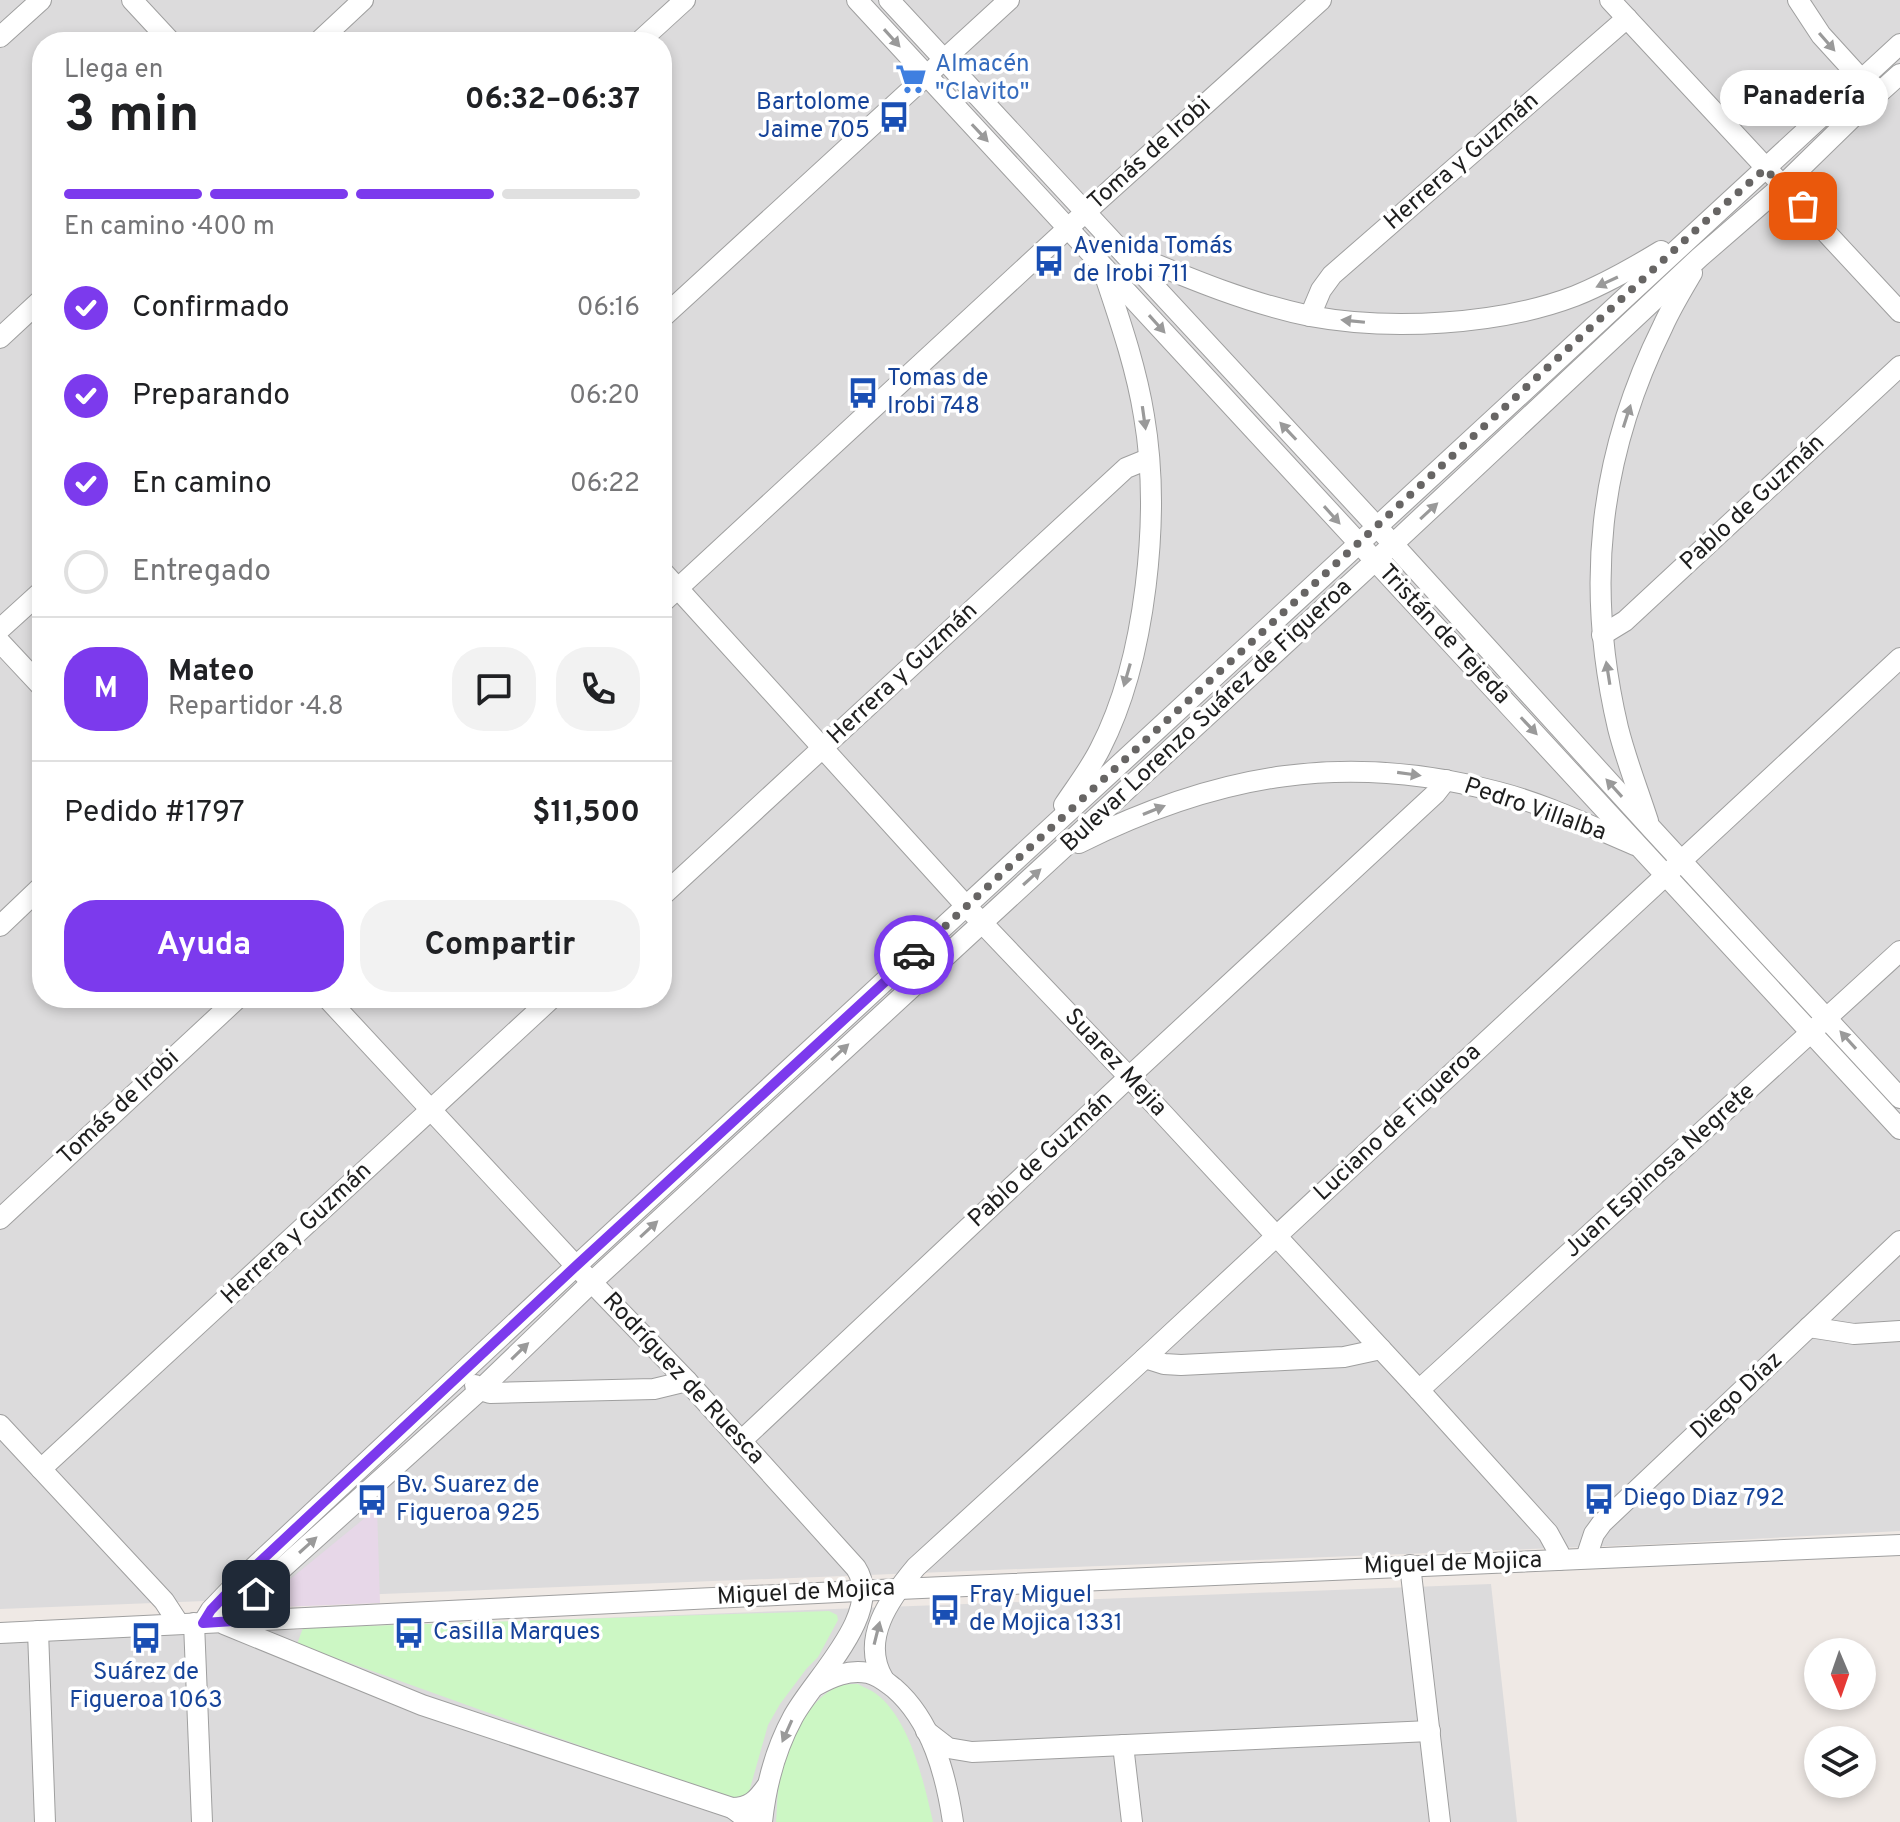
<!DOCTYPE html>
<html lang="es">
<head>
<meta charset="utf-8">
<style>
  :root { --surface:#fff; --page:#f2f2f2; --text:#202124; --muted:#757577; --line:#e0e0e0; --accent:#7c3aed }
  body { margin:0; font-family:Overpass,sans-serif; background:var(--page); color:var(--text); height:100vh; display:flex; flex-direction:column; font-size:30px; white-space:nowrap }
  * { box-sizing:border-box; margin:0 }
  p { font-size:26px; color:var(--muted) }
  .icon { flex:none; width:44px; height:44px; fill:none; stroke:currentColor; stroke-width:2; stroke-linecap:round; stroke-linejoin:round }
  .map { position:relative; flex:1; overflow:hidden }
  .side { position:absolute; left:32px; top:32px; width:640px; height:976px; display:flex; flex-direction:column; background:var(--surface); border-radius:32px; box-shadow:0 4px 12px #0003 }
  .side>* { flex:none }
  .needle { width:52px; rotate:178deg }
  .controls { position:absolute; left:1804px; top:1638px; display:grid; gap:16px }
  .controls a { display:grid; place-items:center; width:72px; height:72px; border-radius:50%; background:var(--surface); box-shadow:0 4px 12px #0003; font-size:40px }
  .pin { position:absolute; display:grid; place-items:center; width:68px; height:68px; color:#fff; margin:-34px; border-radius:16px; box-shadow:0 4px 12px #0006 }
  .courier { position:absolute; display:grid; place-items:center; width:80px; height:80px; margin:-40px; border:6px solid #7c3aed; border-radius:50%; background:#fff; color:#222; box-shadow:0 2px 10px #0007 }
  .bubble { position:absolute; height:56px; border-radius:28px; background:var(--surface); box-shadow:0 4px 12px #0003; font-size:26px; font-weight:700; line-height:56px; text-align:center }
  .head em { font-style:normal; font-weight:700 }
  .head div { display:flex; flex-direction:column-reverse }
  .head { display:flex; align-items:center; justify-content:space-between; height:136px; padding:0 32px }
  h1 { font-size:52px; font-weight:700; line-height:60px }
  .bar { display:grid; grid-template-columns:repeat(4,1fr); gap:12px 8px; align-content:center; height:96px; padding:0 32px }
  .bar i { height:10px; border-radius:6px; background:var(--line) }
  .bar .selected { background:var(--accent) }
  .bar p { grid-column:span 4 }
  .line { display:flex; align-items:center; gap:20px; padding:0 32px; border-top:2px solid var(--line) }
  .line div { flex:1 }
  .round { display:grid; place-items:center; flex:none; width:84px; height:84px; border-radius:32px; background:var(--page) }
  ol { padding:0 32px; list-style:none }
  li { display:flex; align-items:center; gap:24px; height:88px }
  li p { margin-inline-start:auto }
  li .icon { padding:8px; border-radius:50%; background:var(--accent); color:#fff; stroke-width:4 }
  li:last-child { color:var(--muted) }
  li i { width:44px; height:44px; border:4px solid var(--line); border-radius:50% }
  .button { display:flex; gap:16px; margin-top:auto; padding:16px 32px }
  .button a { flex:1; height:92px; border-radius:32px; background:var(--accent); color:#fff; font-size:32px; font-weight:700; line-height:92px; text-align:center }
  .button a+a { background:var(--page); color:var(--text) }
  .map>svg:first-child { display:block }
  .residential { fill:#dcdbdc; fill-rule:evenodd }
  .industrial { fill:#e7d7e8 }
  .park { fill:#ccf7c4 }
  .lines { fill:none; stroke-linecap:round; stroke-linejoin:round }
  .minor-casing { stroke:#9f9f9f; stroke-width:22 }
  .minor { stroke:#fff; stroke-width:20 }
  .oneway { fill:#9a9a9a }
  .done { stroke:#676564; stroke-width:8; stroke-dasharray:0 14.4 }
  .route { stroke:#7c3aed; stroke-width:10 }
  .labels { text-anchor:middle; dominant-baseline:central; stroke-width:7; stroke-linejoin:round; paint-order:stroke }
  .shop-label { font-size:24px; fill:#366cbe; stroke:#fff; text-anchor:start }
  .transit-label { font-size:24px; fill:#164399; stroke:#fff; text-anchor:start }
  .street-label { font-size:24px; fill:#1e1e1e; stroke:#fff }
</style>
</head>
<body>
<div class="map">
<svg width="1900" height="1822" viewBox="0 0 1900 1822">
  <rect width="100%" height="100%" fill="#efe9e5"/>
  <g class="residential">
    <path d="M 0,0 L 1900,0 L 1900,1531 L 1659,1544 L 0,1609 ZM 42,42 L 662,42 L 662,998 L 42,998 Z"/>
    <path d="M 1491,1584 L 1517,1822 L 0,1822 L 0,1641 Z"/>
  </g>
  <path class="industrial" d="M 377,1508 L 380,1603 L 255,1608 Z"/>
  <g class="park">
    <path d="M 829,1611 L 837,1615 L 838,1620 L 818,1657 L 807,1668 L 780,1704 L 768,1725 L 747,1799 L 737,1802 L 297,1644 L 303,1628 Z"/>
    <path d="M 858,1684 C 865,1688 874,1691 880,1697 C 911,1724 924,1783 933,1822 L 776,1822 C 777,1810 777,1796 779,1784 C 786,1752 805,1698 840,1686 C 845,1684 852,1684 858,1684 Z"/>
  </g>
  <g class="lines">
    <defs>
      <g id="minor">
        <path d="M 132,0 L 171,42"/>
        <path d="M 857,0 L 1900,1129"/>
        <path d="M 889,0 L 1393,544 L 1651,828 L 1900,1098"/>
        <path d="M 1610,0 L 1900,312"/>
        <path d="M 1798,0 L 1821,35 L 1862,80"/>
        <path d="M 0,37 L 41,0"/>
        <path d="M 318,42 L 363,0"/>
        <path d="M 639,42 L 685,0"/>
        <path d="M 1126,252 C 1186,277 1247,303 1310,316 C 1390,331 1499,325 1575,296 C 1605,284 1633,268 1661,251"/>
        <path d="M 1310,316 L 1321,290 L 1332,275 L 1627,18"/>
        <path d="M 662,318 L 1009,0"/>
        <path d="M 0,338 L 42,299"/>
        <path d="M 662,571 L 967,907 L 1129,1077 L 1419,1390 L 1548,1533 L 1559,1553 L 1559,1560"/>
        <path d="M 662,603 L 1068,228 L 1321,0"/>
        <path d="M 0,629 L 42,591"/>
        <path d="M 1602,635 L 1625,621 L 1900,366"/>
        <path d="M 0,642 L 42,687"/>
        <path d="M 1064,805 C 1076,787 1090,769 1100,749 C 1146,660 1161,515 1144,416 C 1136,366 1119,318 1103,270"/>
        <path d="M 1648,821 C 1638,790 1626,760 1618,728 C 1585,587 1598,457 1663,326 C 1671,308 1682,290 1692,273"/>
        <path d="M 1079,843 C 1218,774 1346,751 1498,792 C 1545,804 1590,826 1635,845"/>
        <path d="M 662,896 L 1126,468 L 1148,459"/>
        <path d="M 0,926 L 42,886"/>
        <path d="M 327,998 L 576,1266 L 687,1381 L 856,1568 C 885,1613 814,1678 793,1717 C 775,1750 766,1785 762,1822"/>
        <path d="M 0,1219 L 238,998"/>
        <path d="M 1809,1327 L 1854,1334 L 1900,1331"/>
        <path d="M 1145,1358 L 1164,1364 L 1181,1365 L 1344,1357 L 1381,1349"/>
        <path d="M 475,1385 L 480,1390 L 490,1393 L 654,1389 L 687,1381"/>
        <path d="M 1419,1390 L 1900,951"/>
        <path d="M 0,1425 L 164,1601 L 179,1624"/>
        <path d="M 741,1441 L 1129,1077 L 1435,794 L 1446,780"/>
        <path d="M 41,1469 L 552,998"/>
        <path d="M 1586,1558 L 1594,1534 L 1602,1523 L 1900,1241"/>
        <path d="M 1410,1565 L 1440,1822"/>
        <path d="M 234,1621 L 267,1582 L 480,1390 L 592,1282 L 1375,561 L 1700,257 L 1783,185 L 1860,110 L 1900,74"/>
        <path d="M 194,1623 L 202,1822"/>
        <path d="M 203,1623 L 211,1610 L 234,1586 L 576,1266 L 1900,44"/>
        <path d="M 224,1624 L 422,1705 L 732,1808"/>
        <path d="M 38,1631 L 45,1822"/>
        <path d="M 0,1633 L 899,1589 L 1900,1545"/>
        <path d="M 884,1680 C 859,1640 890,1598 916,1567 L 1145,1358 L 1900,658"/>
        <path d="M 815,1686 C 831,1677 849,1669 868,1673 C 878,1675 886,1682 894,1688 C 932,1721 946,1775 953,1822"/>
        <path d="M 926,1731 L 948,1748 L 972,1752 L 1430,1731"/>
        <path d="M 1123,1745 L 1132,1822"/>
        <path d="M 751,1822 L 732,1808 C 750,1808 757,1800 767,1786"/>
      </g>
    </defs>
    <use href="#minor" class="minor-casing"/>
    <use href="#minor" class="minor"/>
  </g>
  <defs><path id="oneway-solid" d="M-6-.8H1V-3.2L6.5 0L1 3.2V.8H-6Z" transform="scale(2)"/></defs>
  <g class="oneway">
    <use href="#oneway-solid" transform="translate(892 38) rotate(48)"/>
    <use href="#oneway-solid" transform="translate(1827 42) rotate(49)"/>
    <use href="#oneway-solid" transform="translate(980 133) rotate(47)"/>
    <use href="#oneway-solid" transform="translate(1607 282) rotate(155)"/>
    <use href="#oneway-solid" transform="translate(1353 321) rotate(-174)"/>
    <use href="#oneway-solid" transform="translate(1157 324) rotate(48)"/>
    <use href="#oneway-solid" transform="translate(1627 416) rotate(-72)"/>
    <use href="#oneway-solid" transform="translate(1144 418) rotate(82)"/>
    <use href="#oneway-solid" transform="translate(1288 431) rotate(-133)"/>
    <use href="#oneway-solid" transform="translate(1429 511) rotate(-43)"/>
    <use href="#oneway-solid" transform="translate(1332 515) rotate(48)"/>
    <use href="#oneway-solid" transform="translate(1608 673) rotate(-99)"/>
    <use href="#oneway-solid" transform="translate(1127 675) rotate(106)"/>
    <use href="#oneway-solid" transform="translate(1529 726) rotate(47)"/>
    <use href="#oneway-solid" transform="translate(1409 774) rotate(8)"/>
    <use href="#oneway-solid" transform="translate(1614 788) rotate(-132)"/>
    <use href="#oneway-solid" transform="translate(1154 810) rotate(-22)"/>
    <use href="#oneway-solid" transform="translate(1032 877) rotate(-42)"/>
    <use href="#oneway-solid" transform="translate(1848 1040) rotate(-132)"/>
    <use href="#oneway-solid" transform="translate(840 1052) rotate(-43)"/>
    <use href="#oneway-solid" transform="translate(649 1229) rotate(-43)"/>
    <use href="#oneway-solid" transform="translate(520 1351) rotate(-44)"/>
    <use href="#oneway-solid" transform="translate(308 1545) rotate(-42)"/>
    <use href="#oneway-solid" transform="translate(877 1633) rotate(-76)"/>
    <use href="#oneway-solid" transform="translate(787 1731) rotate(114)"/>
  </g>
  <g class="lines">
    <path class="done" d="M 914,955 L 1698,228 L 1765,169 L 1803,206"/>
    <path class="route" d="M 256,1594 L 234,1621 L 203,1623 L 211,1610 L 234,1586 L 576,1266 L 914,955"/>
  </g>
  <defs>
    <symbol id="supermarket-bare" viewBox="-9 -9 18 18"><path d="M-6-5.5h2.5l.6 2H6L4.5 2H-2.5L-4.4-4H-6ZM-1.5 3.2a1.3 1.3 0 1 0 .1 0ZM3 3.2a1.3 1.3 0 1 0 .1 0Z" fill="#3f7fe0" stroke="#fff" stroke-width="2.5" paint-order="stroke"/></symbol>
    <symbol id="bus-bare" viewBox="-9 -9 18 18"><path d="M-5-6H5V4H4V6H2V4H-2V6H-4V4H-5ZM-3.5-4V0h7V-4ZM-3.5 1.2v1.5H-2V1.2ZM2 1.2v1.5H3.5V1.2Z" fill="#1a4fb4" stroke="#fff" stroke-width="2.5" paint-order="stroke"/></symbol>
  </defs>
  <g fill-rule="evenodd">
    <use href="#supermarket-bare" x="889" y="57" width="44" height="44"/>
    <use href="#bus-bare" x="872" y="95" width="44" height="44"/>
    <use href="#bus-bare" x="1027" y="239" width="44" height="44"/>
    <use href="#bus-bare" x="841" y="371" width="44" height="44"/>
    <use href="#bus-bare" x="1577" y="1477" width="44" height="44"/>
    <use href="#bus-bare" x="350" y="1478" width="44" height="44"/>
    <use href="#bus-bare" x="923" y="1588" width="44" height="44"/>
    <use href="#bus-bare" x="387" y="1611" width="44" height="44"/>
    <use href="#bus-bare" x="124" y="1616" width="44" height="44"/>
  </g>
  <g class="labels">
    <g class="shop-label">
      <text x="935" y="65">Almacén<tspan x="935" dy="28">"Clavito"</tspan></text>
    </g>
    <g class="transit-label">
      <text x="870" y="103" text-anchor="end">Bartolome<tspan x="870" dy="28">Jaime 705</tspan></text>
      <text x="1073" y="247">Avenida Tomás<tspan x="1073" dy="28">de Irobi 711</tspan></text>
      <text x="887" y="379">Tomas de<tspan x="887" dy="28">Irobi 748</tspan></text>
      <text x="396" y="1486">Bv. Suarez de<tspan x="396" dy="28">Figueroa 925</tspan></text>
      <text x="1623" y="1499">Diego Diaz 792</text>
      <text x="969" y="1596">Fray Miguel<tspan x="969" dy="28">de Mojica 1331</tspan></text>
      <text x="433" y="1633">Casilla Marques</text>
      <text x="146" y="1673" text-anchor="middle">Suárez de<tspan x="146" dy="28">Figueroa 1063</tspan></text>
    </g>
    <g class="street-label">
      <text transform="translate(1150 154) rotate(-42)">Tomás de Irobi</text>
      <text transform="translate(1462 162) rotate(-41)">Herrera y Guzmán</text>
      <text transform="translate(1753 503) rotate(-43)">Pablo de Guzmán</text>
      <text transform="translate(1444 635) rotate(47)">Tristán de Tejeda</text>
      <text transform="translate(903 674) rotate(-43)">Herrera y Guzmán</text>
      <text transform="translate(1207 716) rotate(-43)">Bulevar Lorenzo Suárez de Figueroa</text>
      <text transform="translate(1535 810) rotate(19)">Pedro Villalba</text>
      <text transform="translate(1115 1063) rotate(47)">Suarez Mejia</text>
      <text transform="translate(119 1108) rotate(-43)">Tomás de Irobi</text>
      <text transform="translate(1398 1123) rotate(-43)">Luciano de Figueroa</text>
      <text transform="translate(1041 1160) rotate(-43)">Pablo de Guzmán</text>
      <text transform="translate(1660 1171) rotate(-42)">Juan Espinosa Negrete</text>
      <text transform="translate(297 1234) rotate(-43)">Herrera y Guzmán</text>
      <text transform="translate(683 1379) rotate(47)">Rodríguez de Ruesca</text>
      <text transform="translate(1737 1396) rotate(-43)">Diego Díaz</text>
      <text transform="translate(1453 1564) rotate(-2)">Miguel de Mojica</text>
      <text transform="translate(806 1593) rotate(-3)">Miguel de Mojica</text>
    </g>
  </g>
</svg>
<div class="controls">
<a><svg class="needle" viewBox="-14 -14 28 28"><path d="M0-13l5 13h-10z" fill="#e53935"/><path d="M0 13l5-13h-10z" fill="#757577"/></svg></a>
<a><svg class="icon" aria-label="layers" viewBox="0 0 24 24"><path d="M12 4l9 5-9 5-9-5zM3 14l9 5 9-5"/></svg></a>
</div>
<div class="pin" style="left:1803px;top:206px;background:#ea580c"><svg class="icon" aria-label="bag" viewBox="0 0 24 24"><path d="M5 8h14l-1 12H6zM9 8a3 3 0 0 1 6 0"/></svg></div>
<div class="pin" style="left:256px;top:1594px;background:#1f2937"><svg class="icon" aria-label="home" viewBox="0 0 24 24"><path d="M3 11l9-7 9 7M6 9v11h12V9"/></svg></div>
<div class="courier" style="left:914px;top:955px"><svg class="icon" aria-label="car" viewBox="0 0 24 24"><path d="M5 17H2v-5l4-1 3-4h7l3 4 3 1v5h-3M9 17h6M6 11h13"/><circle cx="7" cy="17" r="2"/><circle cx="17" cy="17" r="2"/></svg></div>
<div class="bubble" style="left:1720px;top:70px;width:168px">Panadería</div>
<section class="side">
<div class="head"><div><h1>3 min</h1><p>Llega en</p></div><em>06:32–06:37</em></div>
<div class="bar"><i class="selected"></i><i class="selected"></i><i class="selected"></i><i></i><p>En camino · 400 m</p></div>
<ol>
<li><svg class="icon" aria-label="check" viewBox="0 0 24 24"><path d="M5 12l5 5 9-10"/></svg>Confirmado<p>06:16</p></li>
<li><svg class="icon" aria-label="check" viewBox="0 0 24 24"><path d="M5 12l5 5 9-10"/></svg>Preparando<p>06:20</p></li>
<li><svg class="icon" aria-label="check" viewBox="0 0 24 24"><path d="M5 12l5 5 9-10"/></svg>En camino<p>06:22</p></li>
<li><i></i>Entregado</li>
</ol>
<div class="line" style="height:144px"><b class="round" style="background:var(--accent);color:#fff">M</b><div><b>Mateo</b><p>Repartidor · 4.8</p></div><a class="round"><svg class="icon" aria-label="chat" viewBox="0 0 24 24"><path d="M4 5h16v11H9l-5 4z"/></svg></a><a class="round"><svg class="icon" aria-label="phone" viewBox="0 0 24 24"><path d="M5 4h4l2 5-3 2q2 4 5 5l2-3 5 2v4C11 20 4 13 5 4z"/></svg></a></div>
<div class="line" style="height:104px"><div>Pedido #1797</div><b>$11,500</b></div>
<div class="button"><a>Ayuda</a><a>Compartir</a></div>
</section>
</div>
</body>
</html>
